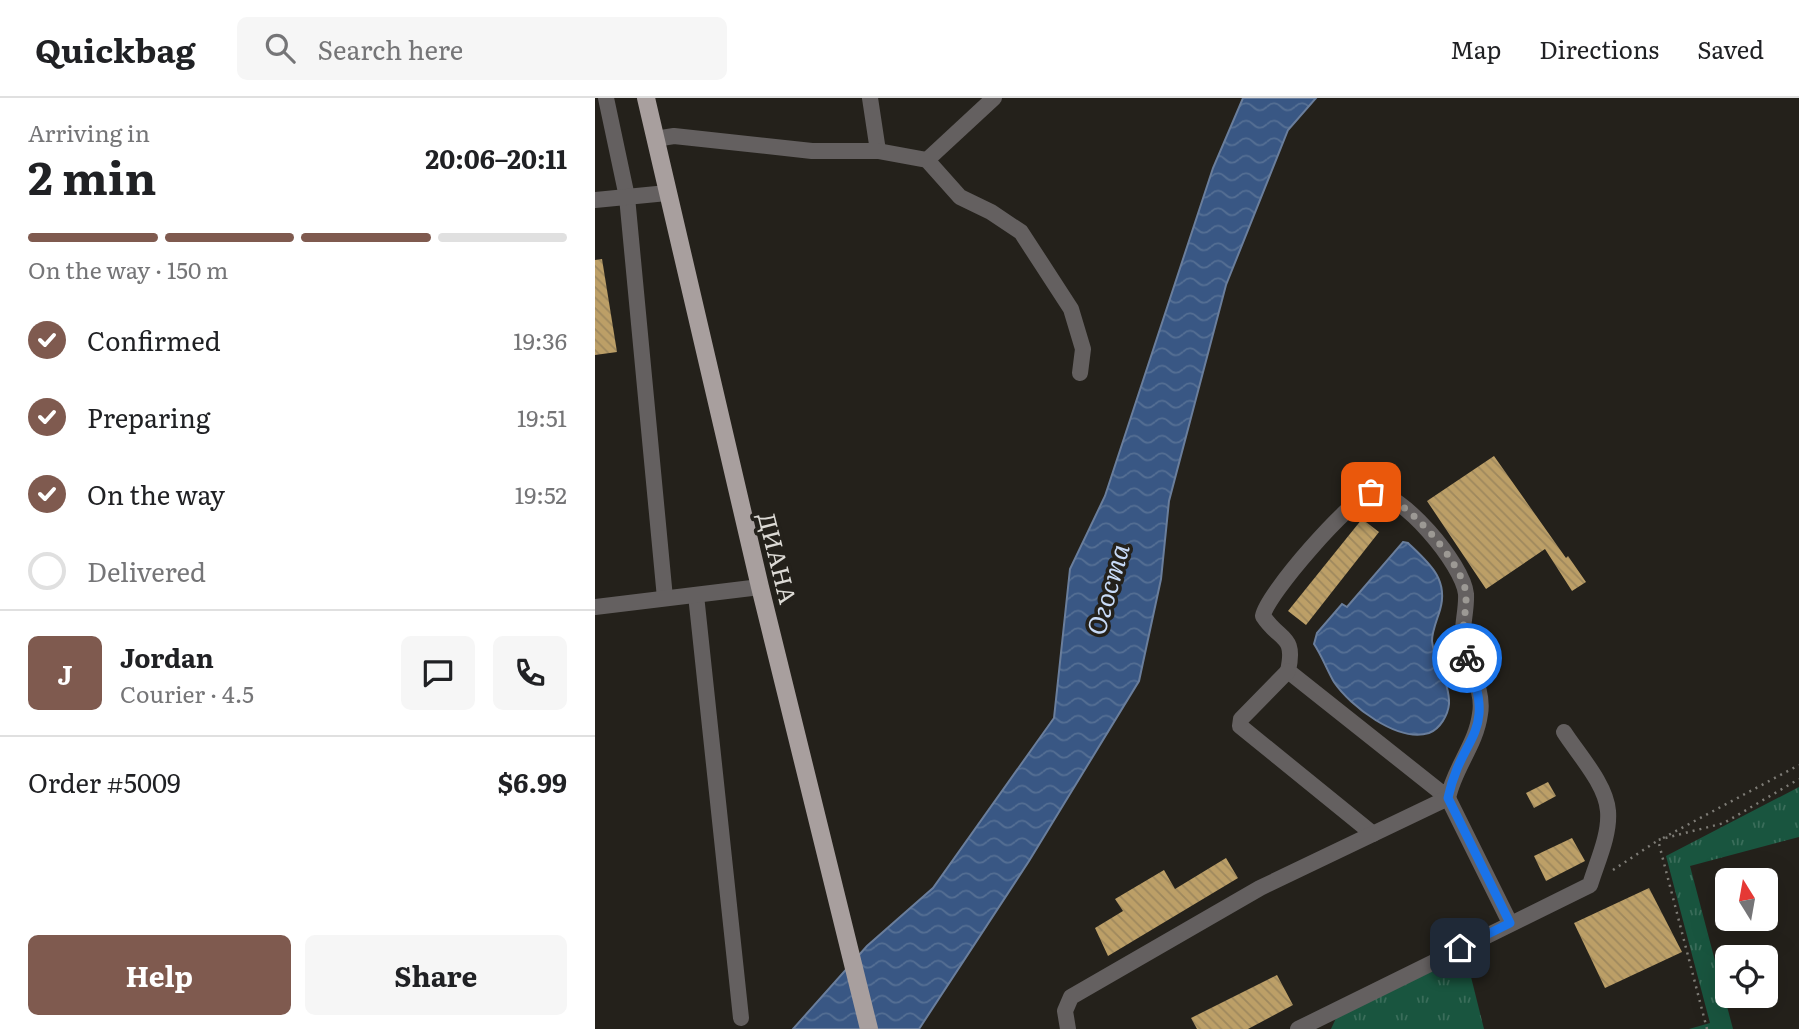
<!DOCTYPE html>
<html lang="en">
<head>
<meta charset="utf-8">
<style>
  :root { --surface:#fff; --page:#f6f6f6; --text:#202124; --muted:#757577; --line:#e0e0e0; --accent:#7f5a4f }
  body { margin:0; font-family:Literata,serif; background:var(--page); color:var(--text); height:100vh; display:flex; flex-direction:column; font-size:26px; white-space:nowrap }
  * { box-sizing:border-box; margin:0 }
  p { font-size:23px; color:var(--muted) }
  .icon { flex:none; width:38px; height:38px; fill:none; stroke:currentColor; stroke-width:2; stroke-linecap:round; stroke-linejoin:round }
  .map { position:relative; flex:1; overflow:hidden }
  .side { display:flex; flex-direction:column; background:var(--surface); width:595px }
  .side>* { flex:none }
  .needle { width:46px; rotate:349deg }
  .buttons { position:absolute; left:1120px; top:770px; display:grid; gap:14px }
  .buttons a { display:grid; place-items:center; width:63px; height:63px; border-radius:10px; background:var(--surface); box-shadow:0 7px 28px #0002; font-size:35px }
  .pin { position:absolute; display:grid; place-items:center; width:60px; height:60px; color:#fff; margin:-30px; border-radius:14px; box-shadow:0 4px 10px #0006 }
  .courier { position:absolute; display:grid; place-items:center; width:70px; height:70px; margin:-35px; border:5px solid #1a73e8; border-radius:50%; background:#fff; color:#222; box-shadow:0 2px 9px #0007 }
  .overview em { font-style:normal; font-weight:700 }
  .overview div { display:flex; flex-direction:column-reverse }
  .overview { display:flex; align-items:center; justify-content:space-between; height:119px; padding:0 28px }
  h1 { font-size:46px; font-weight:700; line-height:52px }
  .bar { display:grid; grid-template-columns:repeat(4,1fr); gap:10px 7px; align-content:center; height:84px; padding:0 28px }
  .bar i { height:9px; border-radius:5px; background:var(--line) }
  .bar .on { background:var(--accent) }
  .bar p { grid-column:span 4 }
  .line { display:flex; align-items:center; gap:18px; padding:0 28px; border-top:2px solid var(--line) }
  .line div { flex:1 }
  .round { display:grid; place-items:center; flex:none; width:74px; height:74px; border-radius:10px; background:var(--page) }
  ol { padding:0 28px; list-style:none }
  li { display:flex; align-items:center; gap:21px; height:77px }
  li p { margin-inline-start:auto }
  li .icon { padding:7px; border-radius:50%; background:var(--accent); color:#fff; stroke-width:4 }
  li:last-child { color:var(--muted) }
  li i { width:38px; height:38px; border:4px solid var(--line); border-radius:50% }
  .cta { display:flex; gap:14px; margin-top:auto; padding:14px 28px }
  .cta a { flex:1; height:80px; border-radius:10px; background:var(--accent); color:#fff; font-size:28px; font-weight:700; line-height:80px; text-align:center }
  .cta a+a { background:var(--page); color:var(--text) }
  header { display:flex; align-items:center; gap:42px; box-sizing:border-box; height:98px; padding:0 35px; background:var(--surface); border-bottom:2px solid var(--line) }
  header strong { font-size:33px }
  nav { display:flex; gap:38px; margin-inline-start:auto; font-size:24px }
  .search { width:490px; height:63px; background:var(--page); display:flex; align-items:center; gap:18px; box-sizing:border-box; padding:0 24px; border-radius:10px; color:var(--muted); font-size:26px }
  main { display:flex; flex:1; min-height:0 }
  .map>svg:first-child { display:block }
  .grass { fill:url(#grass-tufts) }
  .water { fill:url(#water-waves); stroke:#6a7e9c; stroke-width:2 }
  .building { fill:url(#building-back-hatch) }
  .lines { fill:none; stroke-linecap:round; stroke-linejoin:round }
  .path { stroke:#7e7c76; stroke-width:2.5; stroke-dasharray:2 5; stroke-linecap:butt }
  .minor { stroke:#646060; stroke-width:16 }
  .major { stroke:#a89f9e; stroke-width:18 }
  .done { stroke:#9c9994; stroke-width:7; stroke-dasharray:0 12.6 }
  .route { stroke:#1a73e8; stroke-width:9 }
  .labels { text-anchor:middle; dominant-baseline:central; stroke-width:7; stroke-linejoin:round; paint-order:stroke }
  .street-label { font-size:24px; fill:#dcdad5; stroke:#24211b }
  .water-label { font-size:26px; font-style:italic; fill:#c7daf7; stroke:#24211b }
</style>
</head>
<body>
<header>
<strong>Quickbag</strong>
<div class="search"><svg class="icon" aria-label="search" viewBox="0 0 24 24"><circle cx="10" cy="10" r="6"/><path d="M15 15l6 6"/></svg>Search here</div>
<nav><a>Map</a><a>Directions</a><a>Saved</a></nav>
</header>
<main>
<section class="side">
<div class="overview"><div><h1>2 min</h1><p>Arriving in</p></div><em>20:06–20:11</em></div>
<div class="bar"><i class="on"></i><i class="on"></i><i class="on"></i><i></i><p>On the way · 150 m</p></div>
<ol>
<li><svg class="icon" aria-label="check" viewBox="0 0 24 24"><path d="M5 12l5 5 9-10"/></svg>Confirmed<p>19:36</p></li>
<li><svg class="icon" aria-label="check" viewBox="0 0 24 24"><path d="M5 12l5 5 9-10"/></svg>Preparing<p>19:51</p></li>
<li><svg class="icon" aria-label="check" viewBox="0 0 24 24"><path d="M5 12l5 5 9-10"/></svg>On the way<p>19:52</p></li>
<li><i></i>Delivered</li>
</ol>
<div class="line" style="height:126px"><b class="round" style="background:var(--accent);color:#fff">J</b><div><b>Jordan</b><p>Courier · 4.5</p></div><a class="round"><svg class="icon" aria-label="chat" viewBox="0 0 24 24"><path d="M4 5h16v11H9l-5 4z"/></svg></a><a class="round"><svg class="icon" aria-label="phone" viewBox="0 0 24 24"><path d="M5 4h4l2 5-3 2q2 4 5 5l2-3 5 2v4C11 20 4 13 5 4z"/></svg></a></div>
<div class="line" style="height:91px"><div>Order #5009</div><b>$6.99</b></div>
<div class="cta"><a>Help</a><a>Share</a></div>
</section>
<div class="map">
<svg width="1204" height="931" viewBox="0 0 1204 931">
  <defs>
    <pattern id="grass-tufts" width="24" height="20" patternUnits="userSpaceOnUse" patternTransform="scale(1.75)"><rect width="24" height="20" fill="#19553f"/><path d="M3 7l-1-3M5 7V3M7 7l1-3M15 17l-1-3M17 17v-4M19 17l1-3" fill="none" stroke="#3a6d5a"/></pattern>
    <pattern id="water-waves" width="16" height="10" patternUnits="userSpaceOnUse" patternTransform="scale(1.75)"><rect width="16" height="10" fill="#395784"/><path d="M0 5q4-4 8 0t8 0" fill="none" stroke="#556f94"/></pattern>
    <pattern id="building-back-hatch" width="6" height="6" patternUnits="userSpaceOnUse" patternTransform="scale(1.75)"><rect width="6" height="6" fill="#bc9f67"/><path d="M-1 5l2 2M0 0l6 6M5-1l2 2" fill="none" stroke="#9e885d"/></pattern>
  </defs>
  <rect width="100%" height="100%" fill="#24211b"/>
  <g class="grass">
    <path d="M 1204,689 L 1204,739 L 1095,768 L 1138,931 L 1094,931 L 1115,925 L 1071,758 Z"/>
    <path d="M 870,855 L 889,931 L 736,931 L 742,918 Z"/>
  </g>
  <g class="water">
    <path d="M 648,0 L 721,0 L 693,32 L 631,187 L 574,403 L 566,481 L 544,583 L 434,763 L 324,931 L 198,931 L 272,848 L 338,790 L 459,620 L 475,471 L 510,398 L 618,70 Z"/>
    <path d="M 808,444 L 813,445 C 834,465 854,481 845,512 C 842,522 837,533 837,543 C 839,564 855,584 854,606 C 853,617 845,631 834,635 C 803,645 755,608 739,584 C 732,572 727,558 719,546 L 722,535 L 747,506 L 752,509 Z"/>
  </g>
  <g class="building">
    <path d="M 7,161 L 22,254 L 0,257 L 0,162 Z"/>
    <path d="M 899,358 L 971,460 L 973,458 L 991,484 L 977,493 L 950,451 L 891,491 L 832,403 Z"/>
    <path d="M 767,421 L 784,434 L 711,527 L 693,513 Z"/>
    <path d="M 953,684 L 961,698 L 939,710 L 931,695 Z"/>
    <path d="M 977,740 L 990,763 L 951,783 L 939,758 Z"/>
    <path d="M 631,760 L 643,780 L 513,858 L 500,830 L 528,813 L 520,801 L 569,772 L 580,791 Z"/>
    <path d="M 1054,790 L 1087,854 L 1010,890 L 979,825 Z"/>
    <path d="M 682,877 L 698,907 L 653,931 L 602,931 L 596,920 Z"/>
  </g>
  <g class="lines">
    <g class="path">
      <path d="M 1068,740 L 1204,667"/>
      <path d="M 1018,772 L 1062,743"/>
      <path d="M 1112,931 L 1063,742 L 1129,725 L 1204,681"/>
    </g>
    <g class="minor">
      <path d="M 11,0 L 32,99 L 70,500"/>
      <path d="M 275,0 L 283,53"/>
      <path d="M 60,41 L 79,38 L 217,53 L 283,53 L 332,62 L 365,99 L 396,114 L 426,134 L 476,211 L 488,251 L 485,275"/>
      <path d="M 332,62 L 399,0"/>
      <path d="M 0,102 L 72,95"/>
      <path d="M 777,394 C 806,393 868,466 871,496 C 872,516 864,533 870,554 C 876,574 889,594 885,616 C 881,647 859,670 853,700 L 693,573 C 701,536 685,544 668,518 C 671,497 756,400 777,394 Z"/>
      <path d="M 101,497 L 146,920"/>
      <path d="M 0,509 L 165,489"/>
      <path d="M 693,573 L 646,621 L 645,628 L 778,736"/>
      <path d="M 473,931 L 470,913 L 476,899 L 665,790 L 853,700 L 915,825"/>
      <path d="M 703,931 L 995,787 C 1002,764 1015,737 1013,713 C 1011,686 983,656 969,634"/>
    </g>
    <path class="major" d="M 51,0 L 165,489 L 274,931"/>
  </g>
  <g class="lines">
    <path class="done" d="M 776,394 C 806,393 869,466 871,496 C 872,519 863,537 872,560"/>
    <path class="route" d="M 865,850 L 915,825 L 853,700 C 867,634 903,639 872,560"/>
  </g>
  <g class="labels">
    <g class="street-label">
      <text transform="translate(184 460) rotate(76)">ДИАНА</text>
    </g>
    <g class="water-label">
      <text transform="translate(511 491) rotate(-74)">Огоста</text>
    </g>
  </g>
</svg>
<div class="buttons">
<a><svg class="needle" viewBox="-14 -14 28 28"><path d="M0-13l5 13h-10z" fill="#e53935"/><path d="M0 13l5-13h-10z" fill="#757577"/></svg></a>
<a><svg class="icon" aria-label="locate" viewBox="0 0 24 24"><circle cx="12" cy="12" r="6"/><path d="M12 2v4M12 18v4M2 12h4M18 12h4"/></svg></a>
</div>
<div class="pin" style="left:776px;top:394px;background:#ea580c"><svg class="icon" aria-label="bag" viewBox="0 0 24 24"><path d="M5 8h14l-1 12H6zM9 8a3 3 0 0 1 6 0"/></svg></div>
<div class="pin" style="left:865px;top:850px;background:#1f2937"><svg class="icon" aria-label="home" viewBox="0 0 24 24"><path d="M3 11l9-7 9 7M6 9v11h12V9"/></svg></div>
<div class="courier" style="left:872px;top:560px"><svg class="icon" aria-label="bike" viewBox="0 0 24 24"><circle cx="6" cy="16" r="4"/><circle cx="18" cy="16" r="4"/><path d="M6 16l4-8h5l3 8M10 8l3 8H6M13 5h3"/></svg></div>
</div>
</main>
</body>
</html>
